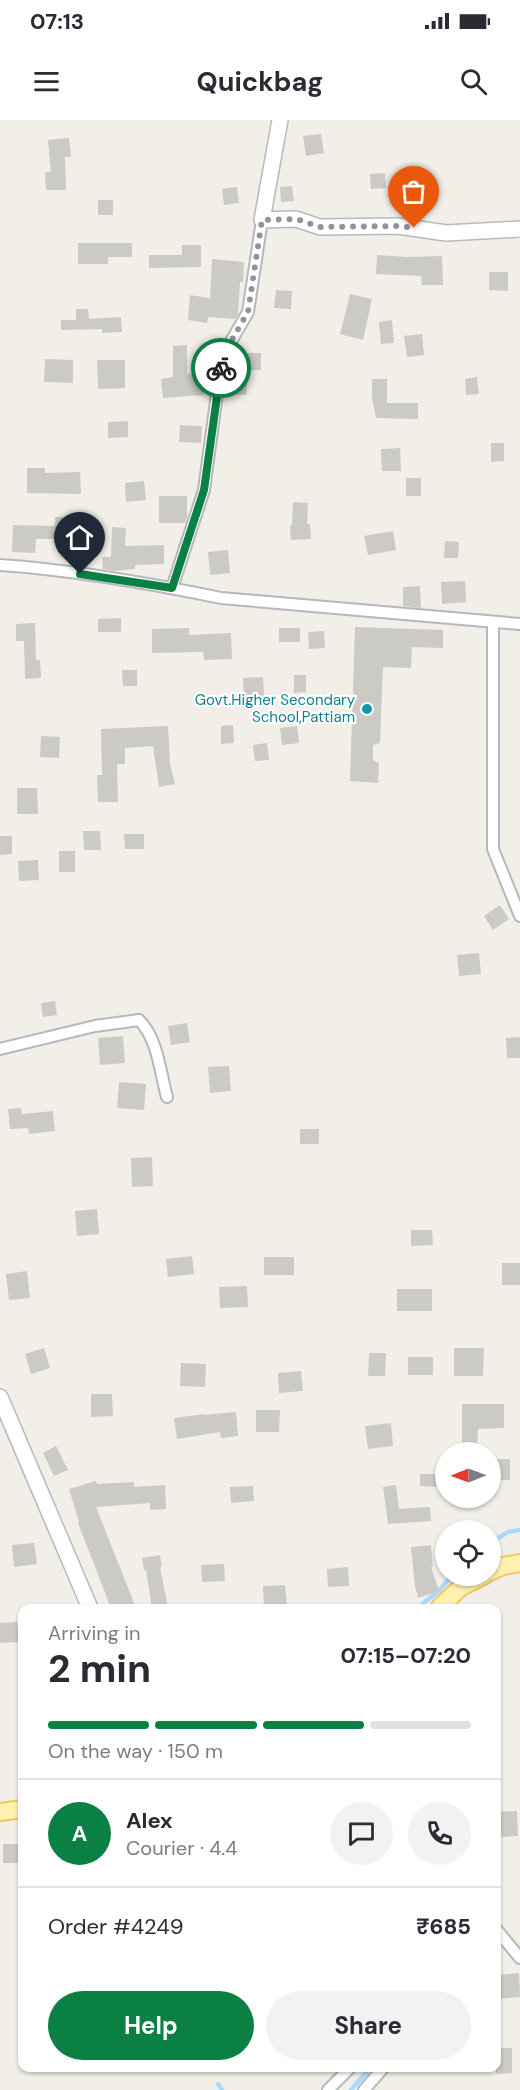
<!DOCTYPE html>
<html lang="en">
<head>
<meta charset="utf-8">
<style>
  :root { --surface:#fff; --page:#f2f2f3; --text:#2b2b33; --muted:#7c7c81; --line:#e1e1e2; --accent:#0b8043 }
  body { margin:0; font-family:"DM Sans",sans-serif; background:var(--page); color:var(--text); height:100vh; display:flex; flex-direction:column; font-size:22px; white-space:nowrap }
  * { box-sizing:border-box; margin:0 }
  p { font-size:20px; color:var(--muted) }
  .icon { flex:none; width:33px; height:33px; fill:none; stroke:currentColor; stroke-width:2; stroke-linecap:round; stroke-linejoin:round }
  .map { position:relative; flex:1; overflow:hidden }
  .panel { position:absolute; left:18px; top:1484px; width:483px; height:468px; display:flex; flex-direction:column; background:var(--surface); border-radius:12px; box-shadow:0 2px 4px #0004 }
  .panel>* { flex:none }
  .needle { width:39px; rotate:269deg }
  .buttons { position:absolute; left:435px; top:1322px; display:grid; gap:12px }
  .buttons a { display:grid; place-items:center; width:66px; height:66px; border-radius:50%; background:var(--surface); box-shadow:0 2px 4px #0004; font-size:30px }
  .pin { position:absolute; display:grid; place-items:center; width:51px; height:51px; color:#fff; margin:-62px -26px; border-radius:50% 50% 50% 0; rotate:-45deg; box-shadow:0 0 6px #0007 }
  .pin .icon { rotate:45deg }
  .courier { position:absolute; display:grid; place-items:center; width:60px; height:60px; margin:-30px; border:4px solid #0b8043; border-radius:50%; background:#fff; color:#222; box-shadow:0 2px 8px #0007 }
  .summary em { font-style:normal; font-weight:700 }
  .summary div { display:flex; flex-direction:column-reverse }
  .summary { display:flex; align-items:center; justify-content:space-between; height:102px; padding:0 30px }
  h1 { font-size:39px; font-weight:700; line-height:45px }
  .bar { display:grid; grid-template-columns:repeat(4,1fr); gap:9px 6px; align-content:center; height:72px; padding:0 30px }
  .bar i { height:8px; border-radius:4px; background:var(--line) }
  .bar .selected { background:var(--accent) }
  .bar p { grid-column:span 4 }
  .line { display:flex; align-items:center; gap:15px; padding:0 30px; border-top:2px solid var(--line) }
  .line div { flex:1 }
  .round { display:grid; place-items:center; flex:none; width:63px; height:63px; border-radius:32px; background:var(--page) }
  .button { display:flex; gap:12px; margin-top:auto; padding:12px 30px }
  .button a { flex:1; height:69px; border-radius:36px; background:var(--accent); color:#fff; font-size:24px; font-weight:700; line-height:69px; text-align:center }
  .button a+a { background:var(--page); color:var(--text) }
  .status { display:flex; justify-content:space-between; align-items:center; height:42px; padding:0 30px; background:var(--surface); direction:ltr }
  .status svg { height:16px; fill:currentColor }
  header { display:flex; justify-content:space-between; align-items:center; height:78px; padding:0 30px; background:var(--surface); font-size:27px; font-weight:700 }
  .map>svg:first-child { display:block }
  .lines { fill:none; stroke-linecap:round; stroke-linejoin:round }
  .stream { stroke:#aadaff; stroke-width:4.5 }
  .building { fill:#cccac5 }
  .street-casing { stroke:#b5b8bc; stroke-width:14 }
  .secondary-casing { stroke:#b6babf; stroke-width:18 }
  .primary-casing { stroke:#f2c960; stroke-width:20 }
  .street { stroke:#fff; stroke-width:10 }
  .secondary { stroke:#fff; stroke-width:15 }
  .primary { stroke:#fff2af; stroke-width:16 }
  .done { stroke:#929495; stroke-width:6; stroke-dasharray:0 10.8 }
  .route { stroke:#0b8043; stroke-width:8 }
  .culture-dot { fill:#0f9aa8; stroke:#fff; stroke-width:2 }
  .labels { text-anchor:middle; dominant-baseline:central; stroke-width:4.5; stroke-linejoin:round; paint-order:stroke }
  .culture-label { font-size:15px; fill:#0d838f; stroke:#fff; text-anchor:end }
</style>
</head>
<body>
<div class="status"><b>07:13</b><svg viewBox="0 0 49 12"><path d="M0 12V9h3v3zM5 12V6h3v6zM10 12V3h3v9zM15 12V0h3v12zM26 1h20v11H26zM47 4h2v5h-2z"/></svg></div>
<header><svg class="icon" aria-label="menu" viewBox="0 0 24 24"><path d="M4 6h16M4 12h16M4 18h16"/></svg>Quickbag<svg class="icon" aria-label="search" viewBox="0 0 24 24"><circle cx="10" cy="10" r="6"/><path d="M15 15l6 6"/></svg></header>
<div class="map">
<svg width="520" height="1970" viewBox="0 0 520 1970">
  <rect width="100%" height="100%" fill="#f1efe8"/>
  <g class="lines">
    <g class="stream">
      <path d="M 490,1423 L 508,1412 L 520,1410"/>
      <path d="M 420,1488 L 422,1484 L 439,1471 L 452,1455"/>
      <path d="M 218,1964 L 222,1970"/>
      <path d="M 351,1970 L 371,1947"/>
    </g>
  </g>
  <g class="building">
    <path d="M 321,14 L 324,33 L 306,36 L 303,16 Z"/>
    <path d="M 69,18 L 71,37 L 65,37 L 66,70 L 46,70 L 45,52 L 51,52 L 48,20 Z"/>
    <path d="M 385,53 L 386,68 L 371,69 L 370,54 Z"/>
    <path d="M 292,66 L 294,81 L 281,82 L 280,67 Z"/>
    <path d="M 237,67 L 239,83 L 224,85 L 222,69 Z"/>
    <rect x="98" y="80" width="15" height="15"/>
    <path d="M 78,123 L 132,123 L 132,137 L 108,137 L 108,144 L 78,144 Z"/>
    <path d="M 182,125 L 201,125 L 201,147 L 149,148 L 149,135 L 182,135 Z"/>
    <path d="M 377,135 L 406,137 L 442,136 L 443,165 L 422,165 L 421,156 L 376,154 Z"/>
    <path d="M 212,139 L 244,142 L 243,162 L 240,162 L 238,195 L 235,199 L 208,197 L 207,203 L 188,200 L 190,175 L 210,178 Z"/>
    <path d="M 489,152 L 508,152 L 508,171 L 489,170 Z"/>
    <path d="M 276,170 L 292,171 L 291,189 L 274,188 Z"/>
    <path d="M 350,174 L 372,179 L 363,220 L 340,214 Z"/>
    <path d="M 76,189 L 88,189 L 89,199 L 121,197 L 122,212 L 102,213 L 102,209 L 61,210 L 61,200 L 76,200 Z"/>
    <path d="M 392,200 L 394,223 L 381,224 L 379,202 Z"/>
    <path d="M 422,214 L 424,235 L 407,237 L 404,216 Z"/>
    <path d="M 187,225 L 187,254 L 204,253 L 204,275 L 163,278 L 161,259 L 173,257 L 173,226 Z"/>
    <path d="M 244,233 L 261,233 L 261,250 L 245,250 Z"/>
    <path d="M 45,239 L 73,240 L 73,263 L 44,262 Z"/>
    <path d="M 97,240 L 125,240 L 125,268 L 98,269 Z"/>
    <path d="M 477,257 L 479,274 L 466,275 L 465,259 Z"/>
    <path d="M 372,259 L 387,259 L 387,283 L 418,283 L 418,299 L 376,298 L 372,278 Z"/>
    <path d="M 231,262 L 247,262 L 247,275 L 232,275 Z"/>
    <path d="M 128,301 L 128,317 L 108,318 L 108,302 Z"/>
    <path d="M 180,305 L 202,306 L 201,323 L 179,322 Z"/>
    <path d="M 491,323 L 504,323 L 504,341 L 491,342 Z"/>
    <path d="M 400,328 L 401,351 L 382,351 L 381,329 Z"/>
    <path d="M 27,348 L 45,348 L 45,353 L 80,352 L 81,374 L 27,373 Z"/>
    <rect x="406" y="358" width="15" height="18"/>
    <path d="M 144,361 L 146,380 L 126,382 L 125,363 Z"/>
    <path d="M 159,376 L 187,376 L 187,397 L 185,403 L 159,403 Z"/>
    <path d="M 293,382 L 308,383 L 307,404 L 310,404 L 311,419 L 291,420 L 290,405 L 292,405 Z"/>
    <path d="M 55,397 L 75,397 L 76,419 L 36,419 L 35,433 L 12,432 L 13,405 L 55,406 Z"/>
    <path d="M 112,407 L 126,408 L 125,426 L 164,425 L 164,444 L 135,445 L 135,449 L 114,451 L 103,449 L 102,437 L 111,437 Z"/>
    <path d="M 393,411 L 396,430 L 368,435 L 364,416 Z"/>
    <path d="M 445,421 L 459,422 L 458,438 L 444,438 Z"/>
    <path d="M 228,430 L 230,453 L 210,455 L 208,432 Z"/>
    <path d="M 465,461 L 466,482 L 442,484 L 441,462 Z"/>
    <path d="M 420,466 L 421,488 L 403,486 L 403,467 Z"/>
    <path d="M 121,498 L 121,512 L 98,512 L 98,499 Z"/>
    <path d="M 35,503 L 36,540 L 40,540 L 41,558 L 25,559 L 24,521 L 16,521 L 16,504 Z"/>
    <path d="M 355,507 L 443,510 L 443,528 L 412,527 L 411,548 L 383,547 L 380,623 L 373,625 L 373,640 L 379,643 L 378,663 L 350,661 Z"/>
    <path d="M 189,508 L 189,515 L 231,513 L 232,539 L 204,540 L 203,532 L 152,533 L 152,509 Z"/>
    <rect x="279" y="508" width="21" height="14"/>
    <path d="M 324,511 L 325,528 L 309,529 L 308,512 Z"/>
    <path d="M 122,550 L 137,550 L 137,566 L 123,566 Z"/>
    <path d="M 294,555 L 306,555 L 306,572 L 294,573 Z"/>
    <path d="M 263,557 L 264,576 L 244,577 L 243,558 Z"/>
    <path d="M 233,605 L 234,623 L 221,624 L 221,606 Z"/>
    <path d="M 168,606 L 170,643 L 175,664 L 159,667 L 153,626 L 125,628 L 125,644 L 117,644 L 118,682 L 98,682 L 97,655 L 102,655 L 101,609 Z"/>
    <path d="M 297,606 L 299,623 L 282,625 L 280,608 Z"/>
    <path d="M 41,616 L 60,617 L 59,638 L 40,637 Z"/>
    <path d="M 267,623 L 269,640 L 255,641 L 253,625 Z"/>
    <path d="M 17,668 L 37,668 L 38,694 L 17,694 Z"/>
    <path d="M 83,711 L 100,711 L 101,730 L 84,730 Z"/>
    <path d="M 124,714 L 144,714 L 144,729 L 125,729 Z"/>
    <path d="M 0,716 L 12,716 L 12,734 L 0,735 Z"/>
    <rect x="59" y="731" width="16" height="21"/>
    <path d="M 38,740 L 39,760 L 19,761 L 18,741 Z"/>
    <path d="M 500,785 L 509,799 L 493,810 L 484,796 Z"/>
    <path d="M 479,833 L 481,854 L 459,856 L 457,835 Z"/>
    <path d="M 55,881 L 57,895 L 43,897 L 41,883 Z"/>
    <path d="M 187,903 L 190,922 L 171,925 L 168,906 Z"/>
    <path d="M 123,916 L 125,943 L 100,945 L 98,918 Z"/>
    <path d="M 520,917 L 520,938 L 507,938 L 506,918 Z"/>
    <path d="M 229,946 L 231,971 L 210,973 L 208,947 Z"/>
    <path d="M 119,962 L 146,964 L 144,990 L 117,988 Z"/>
    <path d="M 21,988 L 22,994 L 53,991 L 55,1011 L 29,1014 L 28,1008 L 10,1009 L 8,989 Z"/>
    <rect x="300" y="1009" width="19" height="15"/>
    <path d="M 152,1037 L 153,1066 L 132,1067 L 131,1038 Z"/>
    <path d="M 97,1089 L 99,1114 L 77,1116 L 75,1091 Z"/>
    <path d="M 411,1110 L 432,1110 L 433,1125 L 411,1126 Z"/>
    <path d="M 192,1136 L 194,1154 L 168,1157 L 166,1139 Z"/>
    <rect x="264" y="1137" width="30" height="18"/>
    <rect x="502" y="1143" width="18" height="22"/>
    <path d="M 27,1151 L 30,1178 L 9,1180 L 6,1154 Z"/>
    <path d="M 247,1166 L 248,1187 L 220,1188 L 219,1167 Z"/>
    <rect x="397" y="1169" width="35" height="22"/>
    <path d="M 44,1228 L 50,1248 L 31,1254 L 25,1234 Z"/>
    <path d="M 454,1228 L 484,1228 L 483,1256 L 454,1256 Z"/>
    <path d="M 369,1233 L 386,1233 L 385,1256 L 368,1256 Z"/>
    <rect x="408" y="1237" width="25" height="18"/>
    <path d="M 181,1243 L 206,1244 L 205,1267 L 180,1266 Z"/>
    <path d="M 301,1251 L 303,1271 L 279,1273 L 278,1253 Z"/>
    <path d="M 91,1274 L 112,1274 L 113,1296 L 91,1297 Z"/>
    <path d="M 462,1284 L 504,1284 L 504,1308 L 478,1309 L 477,1332 L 462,1332 Z"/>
    <path d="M 256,1290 L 280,1290 L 279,1312 L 256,1312 Z"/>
    <path d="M 236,1292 L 238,1316 L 221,1318 L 220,1312 L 177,1319 L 174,1298 L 204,1294 L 204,1295 Z"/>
    <path d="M 391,1303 L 393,1326 L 368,1329 L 365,1306 Z"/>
    <path d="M 56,1326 L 68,1350 L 54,1356 L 43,1333 Z"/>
    <rect x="490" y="1339" width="20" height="21"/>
    <path d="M 420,1354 L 436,1354 L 436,1367 L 420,1366 Z"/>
    <path d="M 96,1361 L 97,1364 L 134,1362 L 134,1367 L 165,1365 L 166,1389 L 150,1390 L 150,1383 L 96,1387 L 136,1488 L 111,1488 L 78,1403 L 79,1402 L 69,1369 Z"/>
    <path d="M 396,1365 L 399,1389 L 430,1387 L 431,1401 L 388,1404 L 383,1367 Z"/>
    <path d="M 253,1366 L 254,1381 L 231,1383 L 230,1367 Z"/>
    <path d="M 34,1423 L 37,1444 L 14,1447 L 12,1425 Z"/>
    <path d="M 431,1425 L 433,1447 L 431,1447 L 439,1471 L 418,1478 L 415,1466 L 411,1427 Z"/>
    <path d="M 160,1435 L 162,1447 L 160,1447 L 168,1488 L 152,1488 L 146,1450 L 144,1450 L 142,1438 Z"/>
    <path d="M 224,1444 L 225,1461 L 202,1462 L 201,1445 Z"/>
    <path d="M 348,1447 L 349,1466 L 328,1467 L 327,1449 Z"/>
    <path d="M 285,1465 L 287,1488 L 264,1488 L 263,1466 Z"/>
    <path d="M 17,1502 L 19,1522 L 0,1523 L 0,1503 Z"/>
    <path d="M 517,1691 L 518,1716 L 497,1717 L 496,1692 Z"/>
    <rect x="3" y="1724" width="19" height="19"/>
    <path d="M 519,1853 L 520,1877 L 497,1879 L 496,1855 Z"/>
    <path d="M 496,1928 L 512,1928 L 512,1953 L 496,1954 Z"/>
  </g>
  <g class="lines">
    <defs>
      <g id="street">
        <path d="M 0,445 C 74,450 148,463 221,478 L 520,504"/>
        <path d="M 172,468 L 204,370 L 222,237 L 248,192 L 262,100"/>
        <path d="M 493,503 L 493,729 L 520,796"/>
        <path d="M 0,929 L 95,906 L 139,900 C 158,919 160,952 167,977"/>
        <path d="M 496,1809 L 520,1838"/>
        <path d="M 328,1970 L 351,1947"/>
        <path d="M 364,1970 L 384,1947"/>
      </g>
      <g id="secondary">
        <path d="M 280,0 L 262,100 L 296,99 L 320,107 L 398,106 L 446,113 L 520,109"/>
        <path d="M 0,1277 L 90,1488"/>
      </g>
      <g id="primary">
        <path d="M 490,1452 L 503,1446 L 520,1443"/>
        <path d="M 439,1488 L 461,1467 L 485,1455"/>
        <path d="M 0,1692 L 22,1689"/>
      </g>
    </defs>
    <use href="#street" class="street-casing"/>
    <use href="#secondary" class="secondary-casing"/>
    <use href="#primary" class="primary-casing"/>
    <use href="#street" class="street"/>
    <use href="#secondary" class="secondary"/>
    <use href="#primary" class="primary"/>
  </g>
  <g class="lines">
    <path class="done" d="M 221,248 L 222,237 L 248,192 L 262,100 L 296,99 L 320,107 L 398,106 L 414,108"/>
    <path class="route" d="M 80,454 L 172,468 L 204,370 L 221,248"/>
  </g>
  <circle class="culture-dot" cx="367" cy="589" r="6"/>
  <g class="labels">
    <g class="culture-label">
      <text x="355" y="580">Govt.Higher Secondary<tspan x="355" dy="17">School,Pattiam</tspan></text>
    </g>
  </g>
</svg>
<div class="buttons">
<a><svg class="needle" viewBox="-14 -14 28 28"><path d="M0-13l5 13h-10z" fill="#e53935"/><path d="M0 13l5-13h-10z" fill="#7c7c81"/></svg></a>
<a><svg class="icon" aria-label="locate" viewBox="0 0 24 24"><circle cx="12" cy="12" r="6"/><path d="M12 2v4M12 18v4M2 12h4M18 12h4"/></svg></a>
</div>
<div class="pin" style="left:414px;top:108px;background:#ea580c"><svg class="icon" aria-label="bag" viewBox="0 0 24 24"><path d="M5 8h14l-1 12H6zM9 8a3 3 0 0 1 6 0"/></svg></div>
<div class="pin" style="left:80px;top:454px;background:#1f2937"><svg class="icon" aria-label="home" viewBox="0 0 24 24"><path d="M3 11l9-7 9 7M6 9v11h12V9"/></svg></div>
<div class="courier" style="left:221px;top:248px"><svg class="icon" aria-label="bike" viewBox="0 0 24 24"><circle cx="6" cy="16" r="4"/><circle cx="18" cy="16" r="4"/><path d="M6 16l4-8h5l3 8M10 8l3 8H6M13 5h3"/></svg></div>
<section class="panel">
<div class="summary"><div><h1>2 min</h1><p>Arriving in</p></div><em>07:15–07:20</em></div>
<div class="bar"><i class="selected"></i><i class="selected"></i><i class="selected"></i><i></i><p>On the way · 150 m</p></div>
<div class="line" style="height:108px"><b class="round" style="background:var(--accent);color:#fff">A</b><div><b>Alex</b><p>Courier · 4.4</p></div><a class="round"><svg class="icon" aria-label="chat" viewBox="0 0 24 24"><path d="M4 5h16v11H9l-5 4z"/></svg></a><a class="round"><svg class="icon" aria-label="phone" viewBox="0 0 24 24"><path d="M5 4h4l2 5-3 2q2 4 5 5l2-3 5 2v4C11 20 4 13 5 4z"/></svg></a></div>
<div class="line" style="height:78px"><div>Order #4249</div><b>₹685</b></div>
<div class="button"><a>Help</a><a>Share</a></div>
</section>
</div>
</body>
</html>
